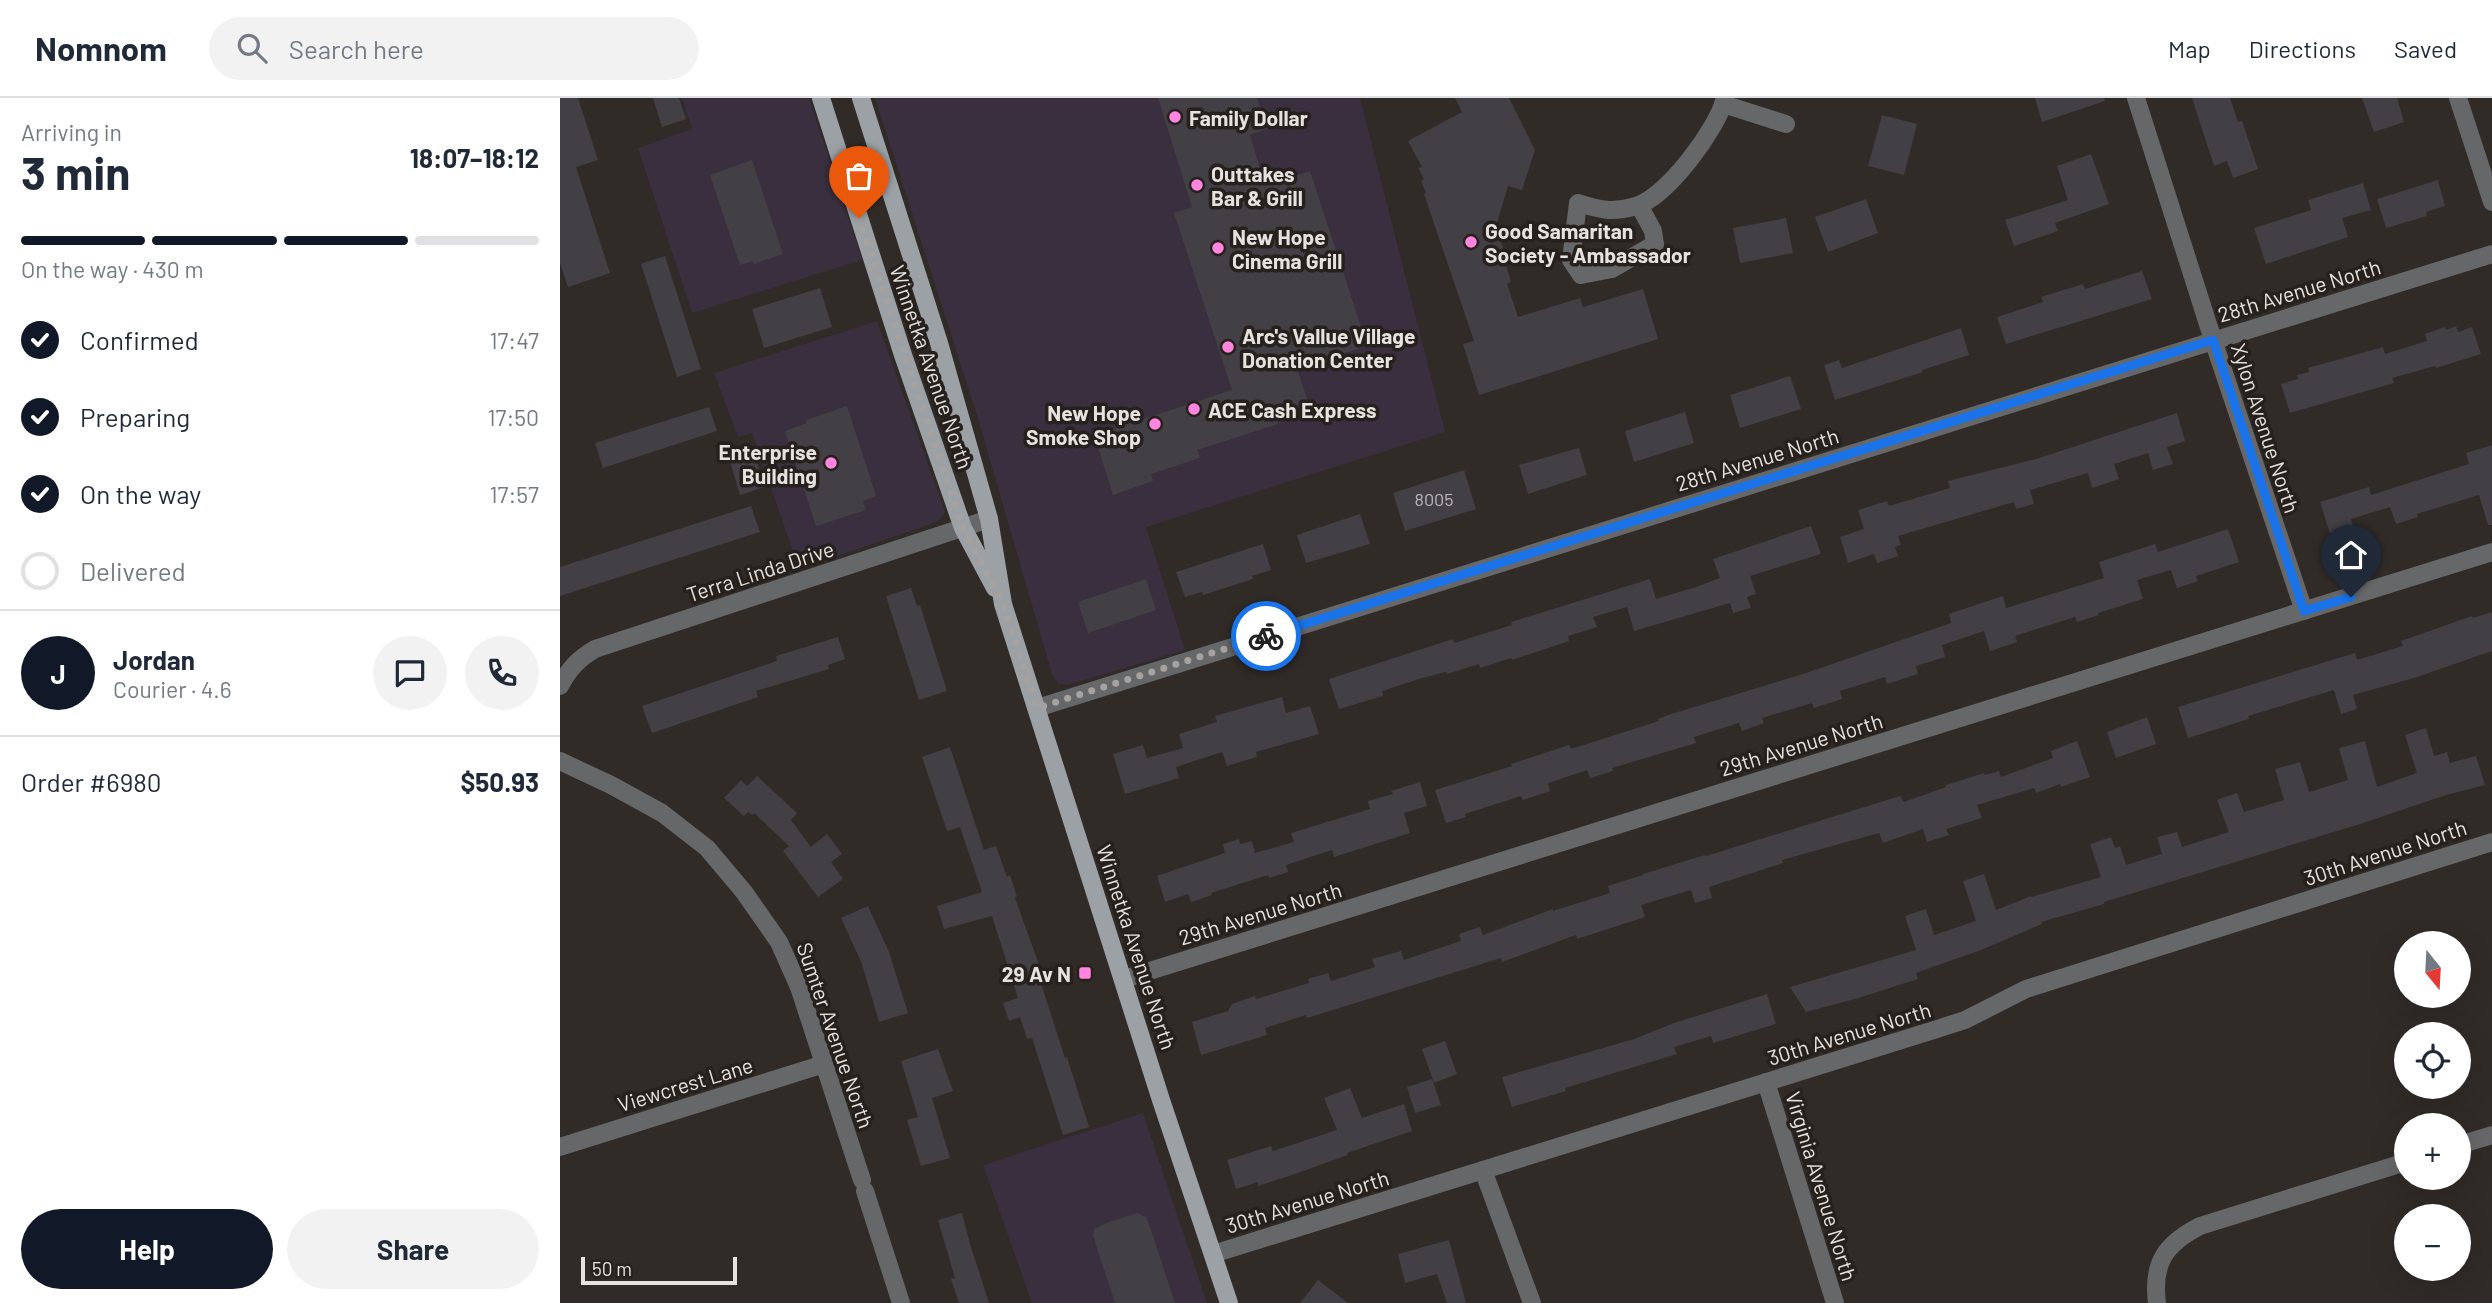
<!DOCTYPE html>
<html lang="en">
<head>
<meta charset="utf-8">
<style>
  :root { --surface:#fff; --page:#f2f2f3; --text:#1f2937; --muted:#747a83; --line:#e0e1e3; --accent:#111827 }
  body { margin:0; font-family:Barlow,sans-serif; background:var(--page); color:var(--text); height:100vh; display:flex; flex-direction:column; font-size:26px; white-space:nowrap }
  * { box-sizing:border-box; margin:0 }
  p { font-size:23px; color:var(--muted) }
  .icon { flex:none; width:38px; height:38px; fill:none; stroke:currentColor; stroke-width:2; stroke-linecap:round; stroke-linejoin:round }
  .map { position:relative; flex:1; overflow:hidden }
  .drawer { display:flex; flex-direction:column; background:var(--surface); width:560px }
  .drawer>* { flex:none }
  .needle { width:46px; rotate:162deg }
  .fabs { position:absolute; left:1834px; top:833px; display:grid; gap:14px }
  .fabs a { display:grid; place-items:center; width:77px; height:77px; border-radius:50%; background:var(--surface); box-shadow:0 7px 28px #0002; font-size:35px }
  .scale { position:absolute; left:21px; bottom:18px; width:156px; box-sizing:border-box; padding-left:7px; border:4px solid #e6e2df; border-top:0; font-size:19px; line-height:24px; white-space:nowrap; color:#e6e2df; -webkit-text-stroke:5px #27211d; paint-order:stroke }
  .pin { position:absolute; display:grid; place-items:center; width:60px; height:60px; color:#fff; margin:-72px -30px; border-radius:50% 50% 50% 0; rotate:-45deg; box-shadow:0 0 7px #0007 }
  .pin .icon { rotate:45deg }
  .courier { position:absolute; display:grid; place-items:center; width:70px; height:70px; margin:-35px; border:5px solid #1a73e8; border-radius:50%; background:#fff; color:#222; box-shadow:0 2px 9px #0007 }
  .headline em { font-style:normal; font-weight:700 }
  .headline div { display:flex; flex-direction:column-reverse }
  .headline { display:flex; align-items:center; justify-content:space-between; height:119px; padding:0 21px }
  h1 { font-size:46px; font-weight:700; line-height:52px }
  .bar { display:grid; grid-template-columns:repeat(4,1fr); gap:10px 7px; align-content:center; height:84px; padding:0 21px }
  .bar i { height:9px; border-radius:5px; background:var(--line) }
  .bar .active { background:var(--accent) }
  .bar p { grid-column:span 4 }
  .line { display:flex; align-items:center; gap:18px; padding:0 21px; border-top:2px solid var(--line) }
  .line div { flex:1 }
  .round { display:grid; place-items:center; flex:none; width:74px; height:74px; border-radius:37px; background:var(--page) }
  ol { padding:0 21px; list-style:none }
  li { display:flex; align-items:center; gap:21px; height:77px }
  li p { margin-inline-start:auto }
  li .icon { padding:7px; border-radius:50%; background:var(--accent); color:#fff; stroke-width:4 }
  li:last-child { color:var(--muted) }
  li i { width:38px; height:38px; border:4px solid var(--line); border-radius:50% }
  .cta { display:flex; gap:14px; margin-top:auto; padding:14px 21px }
  .cta a { flex:1; height:80px; border-radius:42px; background:var(--accent); color:#fff; font-size:28px; font-weight:700; line-height:80px; text-align:center }
  .cta a+a { background:var(--page); color:var(--text) }
  header { display:flex; align-items:center; gap:42px; box-sizing:border-box; height:98px; padding:0 35px; background:var(--surface); border-bottom:2px solid var(--line) }
  header strong { font-size:33px }
  nav { display:flex; gap:38px; margin-inline-start:auto; font-size:24px }
  .search { width:490px; height:63px; background:var(--page); display:flex; align-items:center; gap:18px; box-sizing:border-box; padding:0 24px; border-radius:38px; color:var(--muted); font-size:26px }
  main { display:flex; flex:1; min-height:0 }
  .map>svg:first-child { display:block }
  .commercial { fill:#392f3e }
  .building { fill:#423f45 }
  .lines { fill:none; stroke-linecap:round; stroke-linejoin:round }
  .minor { stroke:#656769; stroke-width:18 }
  .major { stroke:#9ca1a6; stroke-width:18 }
  .done { stroke:#a6a29f; stroke-width:7; stroke-dasharray:0 12.6 }
  .route { stroke:#1a73e8; stroke-width:9 }
  .poi-dot { fill:#ff85df; stroke:#27211d; stroke-width:2.5 }
  .labels { text-anchor:middle; dominant-baseline:central; stroke-width:7; stroke-linejoin:round; paint-order:stroke }
  .number-label { font-size:18px; fill:#bdb9b8 }
  .poi-label { font-size:21px; font-weight:bold; fill:#e6e2df; stroke:#27211d; text-anchor:start }
  .street-label { font-size:21px; fill:#e6e2df; stroke:#27211d }
</style>
</head>
<body>
<header>
<strong>Nomnom</strong>
<div class="search"><svg class="icon" aria-label="search" viewBox="0 0 24 24"><circle cx="10" cy="10" r="6"/><path d="M15 15l6 6"/></svg>Search here</div>
<nav><a>Map</a><a>Directions</a><a>Saved</a></nav>
</header>
<main>
<section class="drawer">
<div class="headline"><div><h1>3 min</h1><p>Arriving in</p></div><em>18:07–18:12</em></div>
<div class="bar"><i class="active"></i><i class="active"></i><i class="active"></i><i></i><p>On the way · 430 m</p></div>
<ol>
<li><svg class="icon" aria-label="check" viewBox="0 0 24 24"><path d="M5 12l5 5 9-10"/></svg>Confirmed<p>17:47</p></li>
<li><svg class="icon" aria-label="check" viewBox="0 0 24 24"><path d="M5 12l5 5 9-10"/></svg>Preparing<p>17:50</p></li>
<li><svg class="icon" aria-label="check" viewBox="0 0 24 24"><path d="M5 12l5 5 9-10"/></svg>On the way<p>17:57</p></li>
<li><i></i>Delivered</li>
</ol>
<div class="line" style="height:126px"><b class="round" style="background:var(--accent);color:#fff">J</b><div><b>Jordan</b><p>Courier · 4.6</p></div><a class="round"><svg class="icon" aria-label="chat" viewBox="0 0 24 24"><path d="M4 5h16v11H9l-5 4z"/></svg></a><a class="round"><svg class="icon" aria-label="phone" viewBox="0 0 24 24"><path d="M5 4h4l2 5-3 2q2 4 5 5l2-3 5 2v4C11 20 4 13 5 4z"/></svg></a></div>
<div class="line" style="height:91px"><div>Order #6980</div><b>$50.93</b></div>
<div class="cta"><a>Help</a><a>Share</a></div>
</section>
<div class="map">
<svg width="1932" height="1205" viewBox="0 0 1932 1205">
  <rect width="100%" height="100%" fill="#302b27"/>
  <g class="commercial">
    <path d="M 122,0 L 249,0 L 302,162 L 132,215 L 78,50 L 132,31 Z"/>
    <path d="M 315,0 L 800,0 L 885,334 L 586,429 L 625,552 L 507,587 L 498,585 L 492,576 L 417,317 Z"/>
    <path d="M 317,223 L 385,414 L 381,421 L 374,425 L 239,471 L 192,335 L 178,339 L 154,275 Z"/>
    <path d="M 583,1015 L 647,1205 L 472,1205 L 423,1067 Z"/>
  </g>
  <g class="building">
    <path d="M 0,0 L 18,0 L 38,62 L 16,69 L 50,175 L 8,189 L 0,165 Z"/>
    <path d="M 93,0 L 119,0 L 126,21 L 102,29 Z"/>
    <path d="M 598,0 L 697,0 L 707,31 L 690,37 L 705,87 L 750,73 L 805,241 L 801,250 L 737,270 L 749,307 L 728,317 L 729,319 L 715,327 L 637,352 L 640,360 L 591,376 L 593,383 L 553,397 L 534,337 L 672,292 L 614,115 L 632,109 Z"/>
    <path d="M 895,0 L 949,0 L 975,52 L 962,92 L 948,88 L 936,128 L 946,159 L 944,160 L 951,184 L 947,186 L 958,219 L 1020,200 L 1023,209 L 1083,191 L 1098,241 L 919,297 L 903,246 L 914,243 L 864,96 L 866,95 L 861,83 L 864,81 L 858,70 L 862,69 L 848,43 L 902,14 Z"/>
    <path d="M 1475,0 L 1544,0 L 1545,3 L 1482,24 Z"/>
    <path d="M 1632,0 L 1670,0 L 1678,24 L 1682,23 L 1698,71 L 1673,80 L 1667,63 L 1654,68 Z"/>
    <path d="M 1802,0 L 1837,0 L 1844,24 L 1814,34 Z"/>
    <path d="M 1322,17 L 1357,26 L 1344,77 L 1308,68 Z"/>
    <path d="M 1531,56 L 1549,106 L 1495,125 L 1498,133 L 1454,148 L 1445,122 L 1508,102 L 1497,68 Z"/>
    <path d="M 192,62 L 223,156 L 194,166 L 193,163 L 180,167 L 150,77 Z"/>
    <path d="M 1878,82 L 1885,108 L 1866,114 L 1867,118 L 1826,130 L 1817,101 Z"/>
    <path d="M 1803,85 L 1811,112 L 1782,120 L 1788,139 L 1706,166 L 1694,130 L 1751,112 L 1748,102 Z"/>
    <path d="M 1306,101 L 1318,135 L 1268,154 L 1255,119 Z"/>
    <path d="M 1226,120 L 1233,155 L 1180,165 L 1173,130 Z"/>
    <path d="M 105,158 L 141,271 L 117,279 L 81,166 Z"/>
    <path d="M 1582,173 L 1592,201 L 1446,246 L 1437,219 L 1483,204 L 1481,199 L 1523,186 L 1525,191 Z"/>
    <path d="M 260,190 L 272,229 L 204,250 L 192,211 Z"/>
    <path d="M 1896,228 L 1898,234 L 1912,229 L 1921,256 L 1876,270 L 1875,268 L 1832,280 L 1834,285 L 1730,315 L 1721,286 L 1738,281 L 1737,277 L 1749,274 L 1748,270 L 1823,249 L 1825,256 L 1867,243 L 1865,236 L 1885,229 L 1886,232 Z"/>
    <path d="M 1401,230 L 1409,257 L 1362,272 L 1363,274 L 1275,302 L 1264,267 L 1279,262 L 1282,270 Z"/>
    <path d="M 1230,278 L 1241,311 L 1180,330 L 1170,297 Z"/>
    <path d="M 287,308 L 316,398 L 303,403 L 306,412 L 256,428 L 225,333 L 247,325 L 246,322 Z"/>
    <path d="M 149,309 L 157,333 L 43,370 L 35,345 Z"/>
    <path d="M 1125,314 L 1134,345 L 1074,364 L 1065,333 Z"/>
    <path d="M 1617,315 L 1625,343 L 1607,349 L 1613,366 L 1593,372 L 1588,355 L 1554,366 L 1559,381 L 1532,390 L 1528,375 L 1470,392 L 1474,406 L 1456,411 L 1454,404 L 1338,438 L 1341,447 L 1335,449 L 1338,458 L 1317,465 L 1314,456 L 1288,465 L 1280,439 L 1304,431 L 1298,412 L 1327,403 L 1329,408 L 1390,390 L 1388,383 L 1476,361 Z"/>
    <path d="M 1932,347 L 1932,427 L 1928,427 L 1919,397 L 1857,416 L 1858,419 L 1836,426 L 1830,409 L 1791,421 L 1796,438 L 1773,445 L 1760,404 L 1809,389 L 1811,397 L 1909,366 L 1906,355 Z"/>
    <path d="M 1019,350 L 1027,377 L 968,396 L 959,367 Z"/>
    <path d="M 193,352 L 205,389 L 180,397 L 169,360 Z"/>
    <path d="M 904,372 L 916,411 L 845,433 L 833,395 Z"/>
    <path d="M 191,408 L 200,434 L 0,498 L 0,469 Z"/>
    <path d="M 800,416 L 810,446 L 746,465 L 737,437 Z"/>
    <path d="M 1251,428 L 1261,456 L 1190,478 L 1196,496 L 1187,499 L 1191,510 L 1173,515 L 1170,505 L 1074,533 L 1067,509 L 1033,519 L 1037,529 L 1008,538 L 1009,543 L 952,562 L 951,560 L 920,570 L 919,566 L 887,576 L 886,574 L 859,581 L 822,593 L 823,598 L 779,611 L 769,581 L 893,541 L 894,545 L 952,527 L 951,524 L 1090,481 L 1096,501 L 1136,489 L 1160,480 L 1153,461 Z"/>
    <path d="M 1668,431 L 1679,464 L 1636,478 L 1638,483 L 1617,490 L 1611,472 L 1577,482 L 1583,501 L 1538,515 L 1539,517 L 1517,524 L 1515,519 L 1455,538 L 1457,544 L 1430,553 L 1424,533 L 1382,547 L 1385,559 L 1356,568 L 1358,576 L 1327,586 L 1325,579 L 1280,593 L 1282,601 L 1254,610 L 1252,605 L 1202,620 L 1204,625 L 1182,633 L 1179,625 L 1134,639 L 1136,645 L 1052,670 L 1053,673 L 1030,680 L 1027,672 L 988,685 L 990,693 L 963,702 L 961,698 L 905,716 L 906,719 L 886,725 L 875,692 L 952,668 L 951,666 L 1009,647 L 1011,651 L 1099,623 L 1098,621 L 1108,617 L 1243,576 L 1391,525 L 1389,516 L 1443,498 L 1446,510 L 1544,480 L 1539,464 L 1595,446 L 1598,454 Z"/>
    <path d="M 703,446 L 711,472 L 692,478 L 693,481 L 643,497 L 642,494 L 625,499 L 616,474 Z"/>
    <path d="M 586,481 L 596,512 L 528,535 L 518,504 Z"/>
    <path d="M 351,490 L 357,508 L 360,507 L 387,593 L 359,602 L 326,498 Z"/>
    <path d="M 1932,514 L 1932,553 L 1854,580 L 1793,597 L 1797,611 L 1781,616 L 1774,592 L 1688,618 L 1689,621 L 1628,640 L 1618,609 L 1795,555 L 1797,562 L 1843,548 L 1841,543 L 1912,518 L 1913,520 Z"/>
    <path d="M 278,539 L 285,561 L 268,567 L 269,571 L 196,593 L 198,599 L 92,635 L 82,608 L 217,563 L 216,558 Z"/>
    <path d="M 722,599 L 726,615 L 750,608 L 759,636 L 696,654 L 697,659 L 667,668 L 662,654 L 616,669 L 619,680 L 565,696 L 553,656 L 583,647 L 587,660 L 623,650 L 619,636 L 657,624 L 655,618 Z"/>
    <path d="M 1587,619 L 1596,646 L 1556,660 L 1547,634 Z"/>
    <path d="M 1866,630 L 1874,658 L 1887,654 L 1890,665 L 1916,658 L 1925,687 L 1886,697 L 1800,726 L 1544,804 L 1544,806 L 1481,824 L 1482,826 L 1421,852 L 1356,875 L 1358,881 L 1295,901 L 1246,914 L 1230,889 L 1356,852 L 1345,818 L 1366,811 L 1374,837 L 1416,823 L 1403,783 L 1424,776 L 1436,812 L 1471,798 L 1471,799 L 1541,779 L 1530,746 L 1551,739 L 1555,750 L 1560,748 L 1566,767 L 1602,756 L 1597,739 L 1617,734 L 1622,749 L 1669,734 L 1657,702 L 1677,695 L 1684,714 L 1724,702 L 1715,671 L 1740,664 L 1749,694 L 1788,682 L 1779,650 L 1805,643 L 1817,689 L 1857,675 L 1845,637 Z"/>
    <path d="M 1517,643 L 1530,679 L 1501,689 L 1500,686 L 1476,695 L 1474,690 L 1417,707 L 1422,720 L 1386,731 L 1389,737 L 1367,744 L 1363,731 L 1323,745 L 1319,735 L 1222,762 L 1223,765 L 1149,789 L 1152,800 L 1135,805 L 1131,792 L 1081,807 L 1085,819 L 1017,841 L 1016,837 L 942,864 L 941,860 L 747,920 L 746,917 L 705,930 L 707,937 L 641,957 L 632,924 L 668,913 L 672,906 L 695,898 L 696,901 L 749,885 L 748,881 L 768,875 L 771,883 L 815,869 L 812,861 L 841,853 L 844,862 L 901,843 L 899,836 L 920,829 L 923,837 L 993,811 L 993,813 L 1050,795 L 1048,788 L 1083,777 L 1083,776 L 1145,757 L 1146,758 L 1340,698 L 1344,704 L 1386,689 L 1386,687 L 1424,675 L 1425,677 L 1439,673 L 1441,679 L 1493,660 L 1491,653 Z"/>
    <path d="M 390,649 L 424,752 L 436,748 L 447,779 L 450,777 L 457,799 L 455,800 L 482,875 L 478,876 L 505,960 L 507,959 L 529,1029 L 503,1037 L 472,940 L 467,941 L 460,919 L 449,923 L 443,905 L 458,900 L 432,818 L 384,831 L 377,808 L 422,794 L 400,729 L 387,733 L 362,659 Z"/>
    <path d="M 197,678 L 237,715 L 231,722 L 251,749 L 267,736 L 282,756 L 271,764 L 283,781 L 258,799 L 223,753 L 229,748 L 194,715 L 192,717 L 188,714 L 184,718 L 164,700 L 181,682 L 187,688 Z"/>
    <path d="M 860,684 L 867,708 L 844,715 L 850,735 L 774,759 L 772,752 L 726,767 L 728,774 L 709,780 L 708,777 L 651,795 L 652,797 L 631,804 L 628,796 L 605,804 L 597,778 L 665,755 L 663,746 L 679,741 L 680,746 L 692,743 L 695,755 L 734,744 L 731,735 L 810,711 L 808,703 L 833,696 L 831,693 Z"/>
    <path d="M 308,808 L 329,854 L 348,915 L 319,924 L 302,866 L 281,820 Z"/>
    <path d="M 1207,896 L 1216,926 L 1153,945 L 1151,938 L 1114,949 L 1117,956 L 1005,990 L 1006,993 L 952,1009 L 942,979 L 1074,941 L 1114,925 Z"/>
    <path d="M 885,943 L 897,976 L 874,985 L 862,951 Z"/>
    <path d="M 378,951 L 393,993 L 372,1000 L 390,1060 L 361,1068 L 347,1022 L 358,1019 L 341,963 Z"/>
    <path d="M 872,981 L 881,1007 L 855,1015 L 847,989 Z"/>
    <path d="M 790,990 L 802,1020 L 844,1006 L 852,1033 L 787,1055 L 788,1057 L 732,1077 L 698,1088 L 698,1084 L 676,1091 L 667,1062 L 711,1048 L 713,1053 L 777,1032 L 764,1000 Z"/>
    <path d="M 402,1115 L 410,1146 L 429,1205 L 399,1205 L 391,1181 L 395,1180 L 378,1122 Z"/>
    <path d="M 578,1115 L 587,1120 L 615,1205 L 555,1205 L 533,1138 L 534,1131 L 551,1123 Z"/>
    <path d="M 889,1142 L 906,1205 L 887,1205 L 877,1176 L 845,1185 L 838,1156 Z"/>
    <path d="M 758,1182 L 788,1205 L 740,1205 Z"/>
  </g>
  <g class="lines">
    <g class="minor">
      <path d="M 1576,0 L 1653,242 L 1744,513"/>
      <path d="M 1898,0 L 1932,104"/>
      <path d="M 1163,6 L 1226,26"/>
      <path d="M 1079,107 L 1093,133 L 1095,146 L 1052,171 L 1021,177 L 1011,162 L 1018,105 C 1041,112 1052,115 1076,108 C 1107,99 1158,30 1165,0"/>
      <path d="M 0,588 C 9,571 18,561 35,551 L 429,421"/>
      <path d="M 477,610 L 1932,156"/>
      <path d="M 0,663 L 51,687 L 102,715 L 147,750 L 184,794 L 219,844 L 239,889 L 302,1082"/>
      <path d="M 564,881 L 1932,454"/>
      <path d="M 1206,984 L 1275,1205"/>
      <path d="M 1899,1047 L 1932,1037"/>
      <path d="M 0,1049 L 264,966"/>
      <path d="M 923,1072 L 972,1205"/>
      <path d="M 305,1093 L 341,1205"/>
      <path d="M 653,1156 L 1374,932 L 1405,922 L 1466,891 L 1932,744"/>
      <path d="M 1597,1205 C 1592,1165 1605,1146 1640,1128 L 1846,1064"/>
    </g>
    <g class="major">
      <path d="M 261,0 L 343,257 L 403,430 L 435,490"/>
      <path d="M 301,0 L 379,245 L 429,421 L 443,506 L 601,1002 L 669,1205"/>
    </g>
  </g>
  <g class="lines">
    <path class="done" d="M 299,120 L 403,430 L 443,506 L 477,610 L 706,538"/>
    <path class="route" d="M 706,538 L 1653,242 L 1744,513 L 1791,499"/>
  </g>
  <g class="poi-dot">
    <circle cx="615" cy="19" r="7"/>
    <circle cx="637" cy="87" r="7"/>
    <circle cx="911" cy="144" r="7"/>
    <circle cx="658" cy="150" r="7"/>
    <circle cx="668" cy="249" r="7"/>
    <circle cx="634" cy="311" r="7"/>
    <circle cx="595" cy="326" r="7"/>
    <circle cx="271" cy="365" r="7"/>
    <rect x="518" y="868" width="14" height="14" rx="3.5"/>
  </g>
  <g class="labels">
    <g class="number-label">
      <text x="874" y="401">8005</text>
    </g>
    <g class="poi-label">
      <text x="629" y="19">Family Dollar</text>
      <text x="651" y="75">Outtakes<tspan x="651" dy="24">Bar &amp; Grill</tspan></text>
      <text x="925" y="132">Good Samaritan<tspan x="925" dy="24">Society - Ambassador</tspan></text>
      <text x="672" y="138">New Hope<tspan x="672" dy="24">Cinema Grill</tspan></text>
      <text x="682" y="237">Arc's Vallue Village<tspan x="682" dy="24">Donation Center</tspan></text>
      <text x="648" y="311">ACE Cash Express</text>
      <text x="581" y="314" text-anchor="end">New Hope<tspan x="581" dy="24">Smoke Shop</tspan></text>
      <text x="257" y="353" text-anchor="end">Enterprise<tspan x="257" dy="24">Building</tspan></text>
      <text x="511" y="875" text-anchor="end">29 Av N</text>
    </g>
    <g class="street-label">
      <text transform="translate(1739 192) rotate(-17)">28th Avenue North</text>
      <text transform="translate(372 269) rotate(71)">Winnetka Avenue North</text>
      <text transform="translate(1706 330) rotate(72)">Xylon Avenue North</text>
      <text transform="translate(1197 361) rotate(-17)">28th Avenue North</text>
      <text transform="translate(200 473) rotate(-18)">Terra Linda Drive</text>
      <text transform="translate(1241 646) rotate(-17)">29th Avenue North</text>
      <text transform="translate(1825 754) rotate(-18)">30th Avenue North</text>
      <text transform="translate(700 815) rotate(-17)">29th Avenue North</text>
      <text transform="translate(577 849) rotate(72)">Winnetka Avenue North</text>
      <text transform="translate(1289 935) rotate(-17)">30th Avenue North</text>
      <text transform="translate(276 937) rotate(71)">Sumter Avenue North</text>
      <text transform="translate(125 986) rotate(-17)">Viewcrest Lane</text>
      <text transform="translate(1262 1088) rotate(73)">Virginia Avenue North</text>
      <text transform="translate(747 1103) rotate(-17)">30th Avenue North</text>
    </g>
  </g>
</svg>
<div class="fabs">
<a><svg class="needle" viewBox="-14 -14 28 28"><path d="M0-13l5 13h-10z" fill="#e53935"/><path d="M0 13l5-13h-10z" fill="#747a83"/></svg></a>
<a><svg class="icon" aria-label="locate" viewBox="0 0 24 24"><circle cx="12" cy="12" r="6"/><path d="M12 2v4M12 18v4M2 12h4M18 12h4"/></svg></a>
<a>+</a>
<a>−</a>
</div>
<div class="scale">50 m</div>
<div class="pin" style="left:299px;top:120px;background:#ea580c"><svg class="icon" aria-label="bag" viewBox="0 0 24 24"><path d="M5 8h14l-1 12H6zM9 8a3 3 0 0 1 6 0"/></svg></div>
<div class="pin" style="left:1791px;top:499px;background:#1f2937"><svg class="icon" aria-label="home" viewBox="0 0 24 24"><path d="M3 11l9-7 9 7M6 9v11h12V9"/></svg></div>
<div class="courier" style="left:706px;top:538px"><svg class="icon" aria-label="bike" viewBox="0 0 24 24"><circle cx="6" cy="16" r="4"/><circle cx="18" cy="16" r="4"/><path d="M6 16l4-8h5l3 8M10 8l3 8H6M13 5h3"/></svg></div>
</div>
</main>
</body>
</html>
